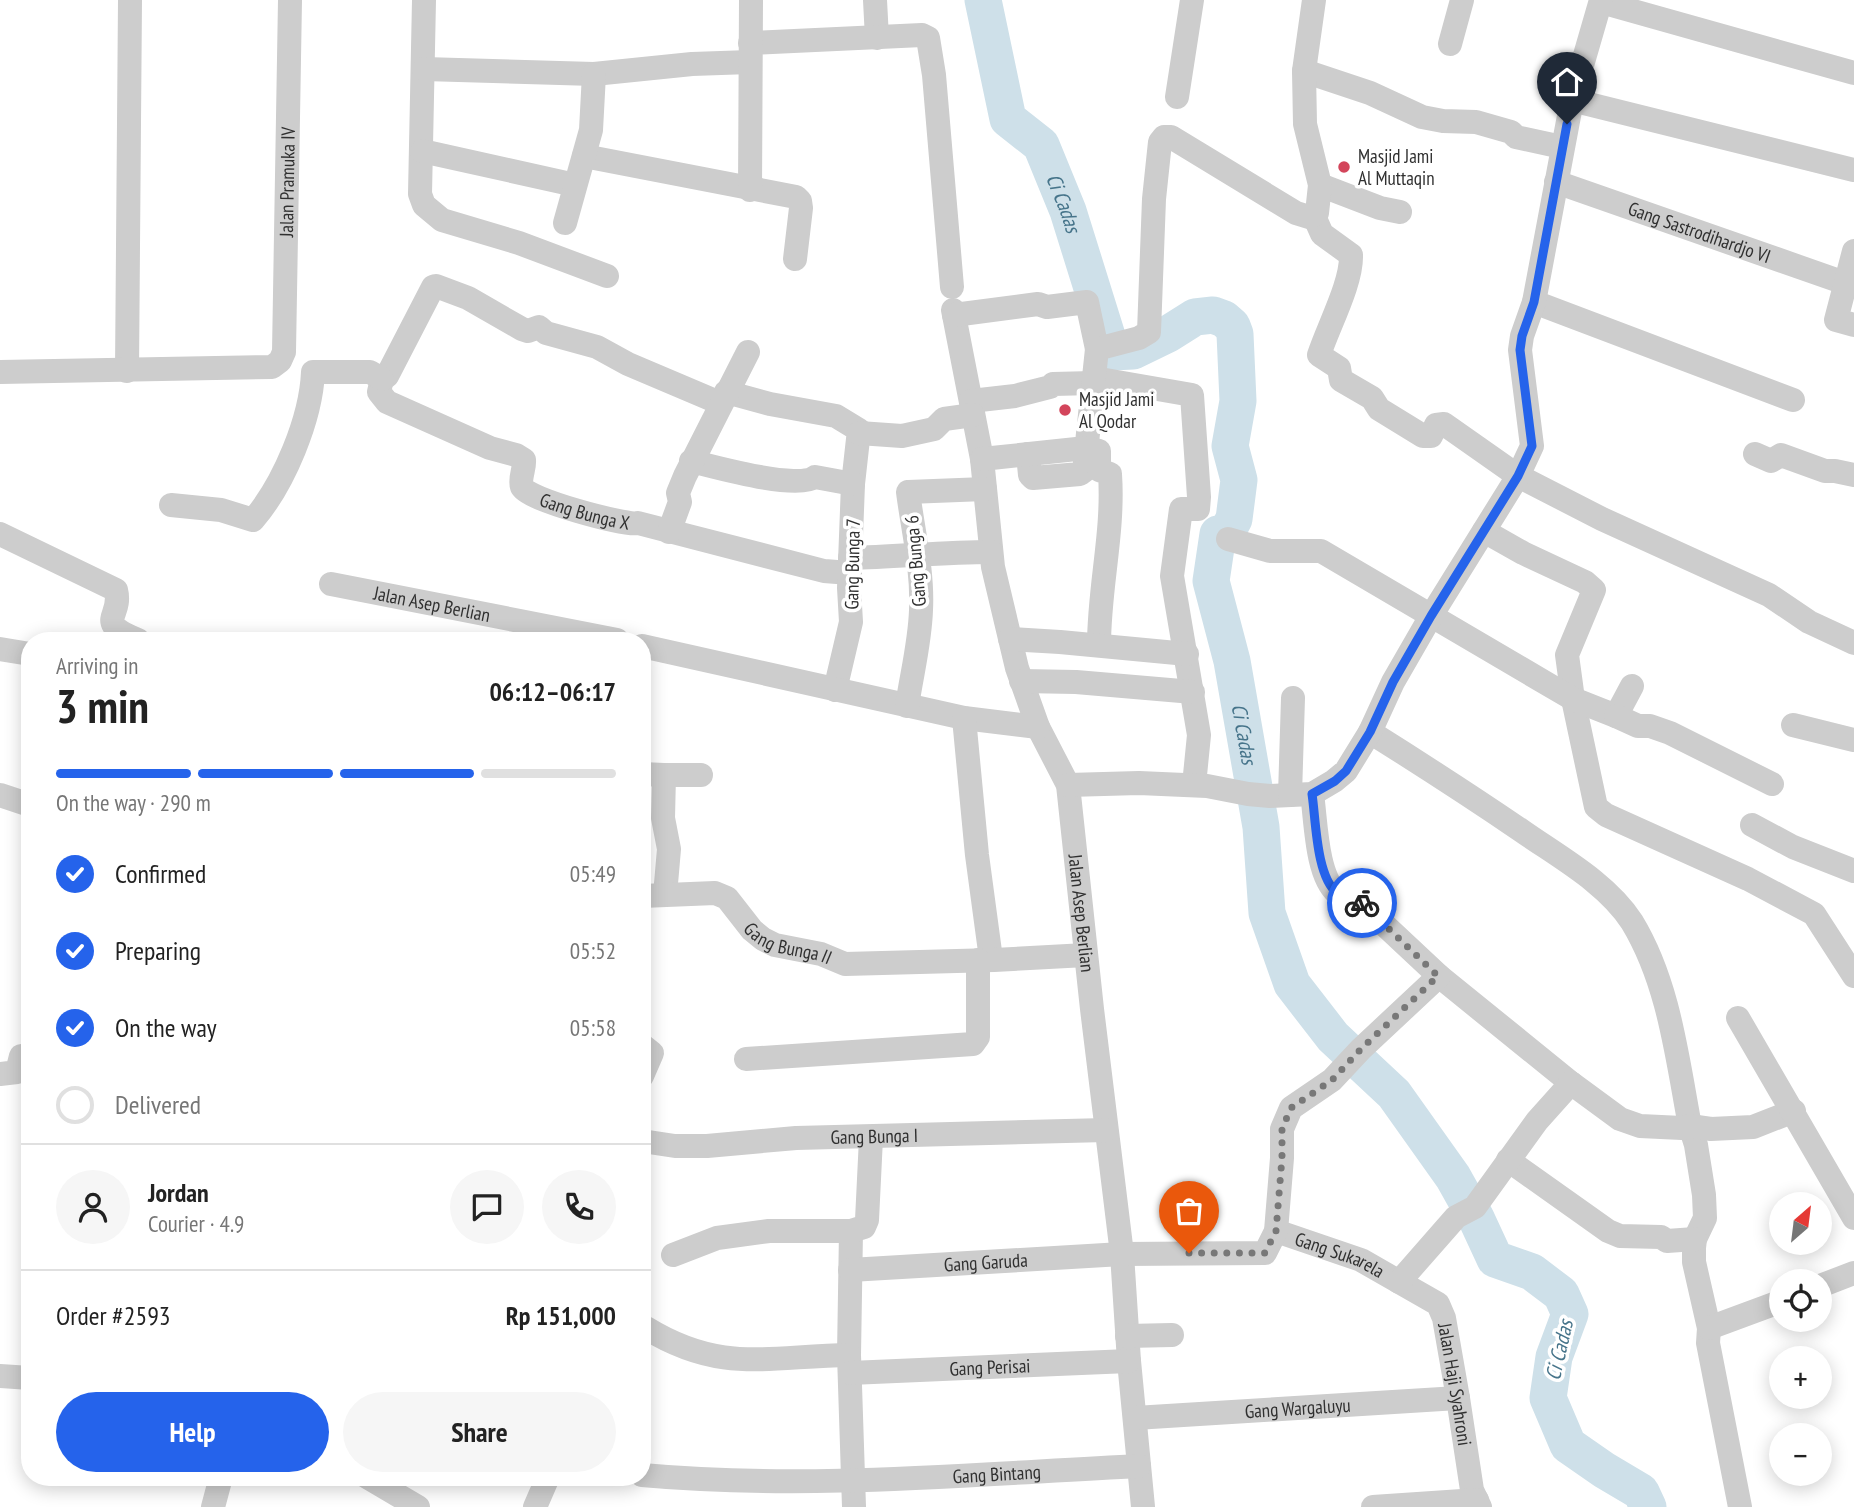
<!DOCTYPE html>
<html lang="en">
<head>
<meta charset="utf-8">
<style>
  :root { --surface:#fff; --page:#f6f6f6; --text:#222; --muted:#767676; --line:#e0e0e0; --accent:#2563eb }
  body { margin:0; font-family:"PT Sans Narrow",sans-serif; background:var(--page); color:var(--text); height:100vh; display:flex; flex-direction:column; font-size:26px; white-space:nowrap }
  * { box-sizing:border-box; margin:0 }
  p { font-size:23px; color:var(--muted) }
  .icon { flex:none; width:38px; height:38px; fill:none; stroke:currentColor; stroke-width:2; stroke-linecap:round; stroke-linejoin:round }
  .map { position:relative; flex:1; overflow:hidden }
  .drawer { position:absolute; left:21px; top:632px; width:630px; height:854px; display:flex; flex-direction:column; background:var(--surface); border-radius:28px; box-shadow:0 4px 18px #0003 }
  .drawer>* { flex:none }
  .needle { width:46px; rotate:28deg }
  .controls { position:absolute; left:1769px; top:1192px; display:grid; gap:14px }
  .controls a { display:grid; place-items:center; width:63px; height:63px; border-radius:50%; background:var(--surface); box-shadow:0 4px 18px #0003; font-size:35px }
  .pin { position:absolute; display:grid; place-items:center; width:60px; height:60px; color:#fff; margin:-72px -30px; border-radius:50% 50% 50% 0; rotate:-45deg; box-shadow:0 0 7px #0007 }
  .pin .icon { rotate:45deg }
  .courier { position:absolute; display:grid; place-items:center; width:70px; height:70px; margin:-35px; border:5px solid #2563eb; border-radius:50%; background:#fff; color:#222; box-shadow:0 2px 9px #0007 }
  .summary em { font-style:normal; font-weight:600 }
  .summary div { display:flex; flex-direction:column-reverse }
  .summary { display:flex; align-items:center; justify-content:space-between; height:119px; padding:0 35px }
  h1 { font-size:46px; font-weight:600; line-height:52px }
  .bar { display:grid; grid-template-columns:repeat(4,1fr); gap:10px 7px; align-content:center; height:84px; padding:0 35px }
  .bar i { height:9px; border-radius:5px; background:var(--line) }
  .bar .active { background:var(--accent) }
  .bar p { grid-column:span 4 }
  .line { display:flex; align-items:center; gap:18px; padding:0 35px; border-top:2px solid var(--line) }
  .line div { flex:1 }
  .round { display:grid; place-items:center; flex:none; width:74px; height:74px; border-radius:37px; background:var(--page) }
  ol { padding:0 35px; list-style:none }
  li { display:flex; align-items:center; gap:21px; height:77px }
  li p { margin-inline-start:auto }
  li .icon { padding:7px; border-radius:50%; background:var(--accent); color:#fff; stroke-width:4 }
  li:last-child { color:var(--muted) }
  li i { width:38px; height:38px; border:4px solid var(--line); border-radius:50% }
  .action { display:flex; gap:14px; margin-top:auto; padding:14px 35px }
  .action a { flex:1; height:80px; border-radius:42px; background:var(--accent); color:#fff; font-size:28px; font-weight:600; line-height:80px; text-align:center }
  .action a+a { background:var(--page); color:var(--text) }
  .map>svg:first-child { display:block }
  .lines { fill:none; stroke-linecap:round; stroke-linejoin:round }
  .river { stroke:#cee0e9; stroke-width:37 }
  .minor { stroke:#cdcdcd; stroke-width:24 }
  .done { stroke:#787878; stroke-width:7; stroke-dasharray:0 12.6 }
  .route { stroke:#2563eb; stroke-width:9 }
  .poi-dot { fill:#d3455b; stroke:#fff; stroke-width:2.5 }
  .labels { text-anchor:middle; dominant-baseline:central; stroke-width:7; stroke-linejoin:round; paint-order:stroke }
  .poi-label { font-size:19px; fill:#303030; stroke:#fff; text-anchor:start }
  .street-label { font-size:19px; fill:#303030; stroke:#fff }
  .water-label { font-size:21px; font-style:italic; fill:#46748a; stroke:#fff }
</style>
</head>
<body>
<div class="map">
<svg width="1854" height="1507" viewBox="0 0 1854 1507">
  <rect width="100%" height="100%" fill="#fff"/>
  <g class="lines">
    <path class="river" id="s1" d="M 983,0 L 1008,119 L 1041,145 L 1068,211 L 1112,352 L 1133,351 L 1168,334 L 1195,317 L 1213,315 L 1224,319 L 1232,326 L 1235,334 L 1238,401 L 1230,446 L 1239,480 L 1234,519 L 1226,534 L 1218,534 L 1211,581 L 1232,661 L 1261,827 L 1267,913 L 1292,984 L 1333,1037 L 1394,1094 L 1453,1177 L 1476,1218 L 1495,1259 L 1532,1272 L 1561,1294 L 1570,1314 L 1554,1357 L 1548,1398 L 1568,1445 L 1604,1470 L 1641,1492 L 1648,1507"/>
    <g class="minor">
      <path d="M 424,0 L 420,194 L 424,205 L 442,220 L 519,243 L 607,276"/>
      <path d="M 875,0 L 877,38"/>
      <path d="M 1601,2 L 1854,73"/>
      <path d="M 750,43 L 922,35 L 928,38 L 934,75 L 952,287"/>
      <path d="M 1450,44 L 1462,0"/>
      <path d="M 424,69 L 594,74 L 692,64 L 750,62"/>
      <path d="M 1304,71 L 1370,93 L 1422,117 L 1443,121 L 1476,122 L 1511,132 L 1516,137 L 1562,147"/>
      <path d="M 1177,97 L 1192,0"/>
      <path d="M 1572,100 L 1854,170"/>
      <path d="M 422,151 L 575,185"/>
      <path d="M 584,156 L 796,197 L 800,201 L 801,208 L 795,259"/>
      <path id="s2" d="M 1556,182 L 1845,283"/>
      <path d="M 1320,185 L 1380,208 L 1400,212"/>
      <path d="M 750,190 L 751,0"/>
      <path d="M 1314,216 L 1322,234 L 1351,255 C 1352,283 1328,327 1319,355 L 1339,368 L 1341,380 L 1372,398 L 1379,409 L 1423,436 L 1431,436 L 1436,425 L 1444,424 L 1518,476 L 1602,519 L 1769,595 L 1809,622 L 1854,643"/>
      <path d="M 565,223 L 591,130 L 594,74"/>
      <path d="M 1854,251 L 1836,320 L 1854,325"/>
      <path d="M 1534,302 L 1793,400"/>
      <path id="s3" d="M 953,310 L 982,459 L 993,567 L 1017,668 L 1038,727 L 1068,785 L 1092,1009 L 1122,1254 L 1129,1361 L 1143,1507"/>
      <path d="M 954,315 L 1038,304 L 1047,307 L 1087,302 L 1097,349"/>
      <path d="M 127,371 L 130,0"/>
      <path id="s4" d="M 0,372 L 272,367 L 280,361 L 284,352 L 290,0"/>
      <path d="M 1094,378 L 1192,395 L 1199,497 L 1198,509 L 1181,509 L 1172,576 L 1199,735 L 1194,785"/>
      <path id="s5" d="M 382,379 L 379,392 L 387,402 L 490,448 L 516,455 L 524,460 C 525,468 519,479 522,487 C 526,499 625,526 638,523 L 824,571 L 850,573"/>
      <path d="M 382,379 L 387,376 L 433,287 L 436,286 L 468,298 L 522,329 L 528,331 L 539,327 L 546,333 L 597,347 L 628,364 L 720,403"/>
      <path d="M 726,392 L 770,404 L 836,416 L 859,430 L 853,484 L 849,588 L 851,622 L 835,690"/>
      <path d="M 971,401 L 1015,396 L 1050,387 L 1053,384 L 1093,383"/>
      <path d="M 859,433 L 902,436 L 934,429 L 944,419 L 973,415"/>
      <path d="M 1028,454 L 1030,475 L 1033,478 L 1080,474 L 1084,471 L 1097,349 L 1139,338 L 1149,332 L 1154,199 L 1160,142 L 1164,137 L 1171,137 L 1296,213 L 1309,217 L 1317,213 L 1320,185 L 1305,124 L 1304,71 L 1314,0"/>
      <path d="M 1755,454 L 1771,461 L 1781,455 L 1825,471 L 1835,471 L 1854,475"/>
      <path d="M 982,459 L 1086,448 L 1099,451 L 1099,470 L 1110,474 C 1114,532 1099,587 1099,645"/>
      <path d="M 691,461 C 714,467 798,490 815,477 L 853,484"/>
      <path d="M 171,505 L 221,510 L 253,520 C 284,484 311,419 313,372 L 370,372 L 382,379"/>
      <path d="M 1484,531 L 1523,553 L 1585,582 L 1594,590 L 1567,655 L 1573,699 L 1596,807 L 1606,815 L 1748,879 L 1814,914 L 1854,976"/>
      <path d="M 669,532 L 680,502 L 678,493 L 685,476 L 748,352"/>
      <path d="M 0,534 L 116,590 C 123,618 92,621 138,640"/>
      <path d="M 1228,539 L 1270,551 L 1321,551 L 1573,699 L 1616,716 L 1632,686"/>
      <path d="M 850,558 C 897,557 944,552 991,552"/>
      <path id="s6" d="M 331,584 L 617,640"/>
      <path d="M 1010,639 L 1060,642 L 1187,654"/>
      <path d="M 642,646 L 964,718 L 1038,727"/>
      <path d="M 0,649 L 30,654"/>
      <path d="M 1021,681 L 1076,682 L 1193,692"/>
      <path d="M 907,706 C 912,673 920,642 921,610 C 923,571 913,531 908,492 L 985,489"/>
      <path d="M 1616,716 L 1638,726 L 1650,726 L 1670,733 L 1772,784"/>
      <path d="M 964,718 L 977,855 L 991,959"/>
      <path d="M 1793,725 L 1854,740"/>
      <path d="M 1370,732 C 1421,764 1472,797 1522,831 C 1559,857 1607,883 1632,922 C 1669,983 1677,1057 1690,1126 L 1696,1145 L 1704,1195 L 1705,1218 L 1695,1239 L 1694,1248 L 1694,1262 L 1709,1328 L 1708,1343 L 1740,1507"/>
      <path d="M 642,774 L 664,775 L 663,818 L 669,849 L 665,895"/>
      <path d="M 664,775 L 701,775"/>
      <path d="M 1068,785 L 1139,783 L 1207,786 L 1248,794 L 1270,796 L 1312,794 L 1334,781 L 1346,771 L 1370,732 L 1393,682 L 1431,616 L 1518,476 L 1532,446 L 1520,350 L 1522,336 L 1534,302 L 1572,100 L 1601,0"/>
      <path d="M 1312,794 C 1316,820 1316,875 1337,893 C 1342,898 1354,899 1361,903 L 1439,976 L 1571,1083 L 1620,1119 L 1640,1126 L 1682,1128 L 1690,1126 L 1711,1129 L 1753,1127 L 1794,1111"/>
      <path d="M 0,795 L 30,805"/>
      <path d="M 1290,795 L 1293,698"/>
      <path d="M 1752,825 L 1793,847 L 1854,871"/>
      <path id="s7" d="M 642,896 L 715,893 L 727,898 L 752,930 L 763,939 L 775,945 L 821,954 L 845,964 L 994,960 L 1086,955"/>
      <path d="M 1738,1018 L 1854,1218"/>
      <path d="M 642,1045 L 652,1053 L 642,1076"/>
      <path d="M 746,1059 L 973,1044 L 978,1037 L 978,960"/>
      <path d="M 0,1074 L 17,1072 L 21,1056 L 30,1056"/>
      <path id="s8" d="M 642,1141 L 675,1146 L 707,1146 L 796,1138 L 1106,1130"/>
      <path d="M 1508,1160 L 1608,1231 L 1620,1236 L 1661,1237 L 1667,1241 L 1695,1239"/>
      <path d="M 851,1231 L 849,1355 L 854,1507"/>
      <path id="s9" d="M 1276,1231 L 1361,1260 L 1438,1304 L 1444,1318 L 1458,1398 L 1472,1490 L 1480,1507"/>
      <path d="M 673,1255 L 717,1238 L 769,1231 L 851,1231 L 864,1227 L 867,1220 L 871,1138"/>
      <path id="s10" d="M 850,1270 L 1122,1254 L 1265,1253 L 1276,1231 L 1282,1158 L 1282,1129 L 1291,1108 L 1332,1080 L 1361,1049 L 1439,976"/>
      <path d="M 1399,1282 L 1456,1217 L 1475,1207 L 1537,1121 L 1571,1083"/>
      <path d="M 1820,1286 L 1854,1273"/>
      <path d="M 646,1328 C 721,1374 768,1356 849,1355"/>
      <path d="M 1709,1328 L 1782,1301"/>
      <path d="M 1127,1336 L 1172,1335"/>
      <path id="s11" d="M 850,1373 L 1129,1361"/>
      <path d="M 0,1376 L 30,1378"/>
      <path id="s12" d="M 1135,1418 L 1458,1398"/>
      <path id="s13" d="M 642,1475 C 807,1490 975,1474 1139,1466"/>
      <path d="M 367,1477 L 418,1507"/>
      <path d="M 213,1507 L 221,1477"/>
      <path d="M 535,1507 L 548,1477"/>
      <path d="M 1373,1507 L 1477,1500"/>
    </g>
  </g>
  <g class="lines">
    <path class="done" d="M 1189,1253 L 1265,1253 L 1276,1231 L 1282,1158 L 1282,1129 L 1291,1108 L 1332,1080 L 1361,1049 L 1438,976 L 1362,903"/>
    <path class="route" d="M 1362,903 C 1354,899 1343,898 1337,893 C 1316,876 1316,820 1312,794 L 1335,781 L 1346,771 L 1370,732 L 1393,682 L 1431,616 L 1518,476 L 1532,446 L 1520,350 L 1522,336 L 1534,302 L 1567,124"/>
  </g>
  <g class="poi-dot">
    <circle cx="1344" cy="167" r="7"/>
    <circle cx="1065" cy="410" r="7"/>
  </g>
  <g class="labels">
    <g class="poi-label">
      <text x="1358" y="156">Masjid Jami<tspan x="1358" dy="22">Al Muttaqin</tspan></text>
      <text x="1079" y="399">Masjid Jami<tspan x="1079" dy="22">Al Qodar</tspan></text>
    </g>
    <g class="street-label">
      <text stroke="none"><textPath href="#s4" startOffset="462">Jalan Pramuka IV</textPath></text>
      <text stroke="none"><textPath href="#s2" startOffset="152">Gang Sastrodihardjo VI</textPath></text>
      <text stroke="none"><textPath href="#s5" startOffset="271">Gang Bunga X</textPath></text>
      <text transform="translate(915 561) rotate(-95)">Gang Bunga 6</text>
      <text transform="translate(852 564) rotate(-89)">Gang Bunga 7</text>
      <text stroke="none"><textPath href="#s6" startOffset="103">Jalan Asep Berlian</textPath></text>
      <text stroke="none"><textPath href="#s3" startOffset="621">Jalan Asep Berlian</textPath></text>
      <text stroke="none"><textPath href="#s7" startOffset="166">Gang Bunga II</textPath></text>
      <text stroke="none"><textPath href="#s8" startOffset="233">Gang Bunga I</textPath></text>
      <text stroke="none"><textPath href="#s9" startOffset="68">Gang Sukarela</textPath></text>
      <text stroke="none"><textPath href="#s10" startOffset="136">Gang Garuda</textPath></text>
      <text stroke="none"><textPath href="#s11" startOffset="140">Gang Perisai</textPath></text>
      <text stroke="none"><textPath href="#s9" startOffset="261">Jalan Haji Syahroni</textPath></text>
      <text stroke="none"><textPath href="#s12" startOffset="163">Gang Wargaluyu</textPath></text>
      <text stroke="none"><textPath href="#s13" startOffset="355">Gang Bintang</textPath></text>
    </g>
    <g class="water-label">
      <text stroke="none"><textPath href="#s1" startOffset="226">Ci Cadas</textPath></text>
      <text stroke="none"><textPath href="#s1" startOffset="940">Ci Cadas</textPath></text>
      <text transform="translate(1559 1350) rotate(-77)">Ci Cadas</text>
    </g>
  </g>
</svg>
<div class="controls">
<a><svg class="needle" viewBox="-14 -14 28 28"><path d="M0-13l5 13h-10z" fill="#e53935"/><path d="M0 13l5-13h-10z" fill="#767676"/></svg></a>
<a><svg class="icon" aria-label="locate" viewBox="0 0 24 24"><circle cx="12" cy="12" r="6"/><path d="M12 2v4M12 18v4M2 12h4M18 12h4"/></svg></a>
<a>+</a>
<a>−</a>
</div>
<div class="pin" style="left:1189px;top:1253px;background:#ea580c"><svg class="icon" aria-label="bag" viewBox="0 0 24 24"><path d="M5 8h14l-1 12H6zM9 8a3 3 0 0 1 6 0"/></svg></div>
<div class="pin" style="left:1567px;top:124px;background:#1f2937"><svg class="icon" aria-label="home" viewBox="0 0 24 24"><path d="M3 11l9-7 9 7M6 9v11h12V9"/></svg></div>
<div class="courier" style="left:1362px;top:903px"><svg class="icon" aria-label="bike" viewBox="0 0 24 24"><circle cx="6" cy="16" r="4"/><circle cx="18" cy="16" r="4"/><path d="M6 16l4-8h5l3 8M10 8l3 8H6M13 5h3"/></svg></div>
<section class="drawer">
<div class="summary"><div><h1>3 min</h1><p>Arriving in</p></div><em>06:12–06:17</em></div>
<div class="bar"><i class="active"></i><i class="active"></i><i class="active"></i><i></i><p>On the way · 290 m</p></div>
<ol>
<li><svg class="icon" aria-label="check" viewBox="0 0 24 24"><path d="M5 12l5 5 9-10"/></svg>Confirmed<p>05:49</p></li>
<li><svg class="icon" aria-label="check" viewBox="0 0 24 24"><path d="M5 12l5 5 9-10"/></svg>Preparing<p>05:52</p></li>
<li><svg class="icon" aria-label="check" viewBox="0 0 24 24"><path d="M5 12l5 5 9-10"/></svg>On the way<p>05:58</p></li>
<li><i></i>Delivered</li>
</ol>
<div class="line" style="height:126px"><a class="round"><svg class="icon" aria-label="person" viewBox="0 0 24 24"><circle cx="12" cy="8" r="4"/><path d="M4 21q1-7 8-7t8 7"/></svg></a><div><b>Jordan</b><p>Courier · 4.9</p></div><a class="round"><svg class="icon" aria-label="chat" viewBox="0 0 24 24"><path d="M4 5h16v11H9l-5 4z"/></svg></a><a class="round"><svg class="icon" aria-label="phone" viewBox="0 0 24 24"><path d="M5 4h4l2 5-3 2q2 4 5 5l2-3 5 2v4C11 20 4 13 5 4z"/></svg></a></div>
<div class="line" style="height:91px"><div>Order #2593</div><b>Rp 151,000</b></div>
<div class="action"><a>Help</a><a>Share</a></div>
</section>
</div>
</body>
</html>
